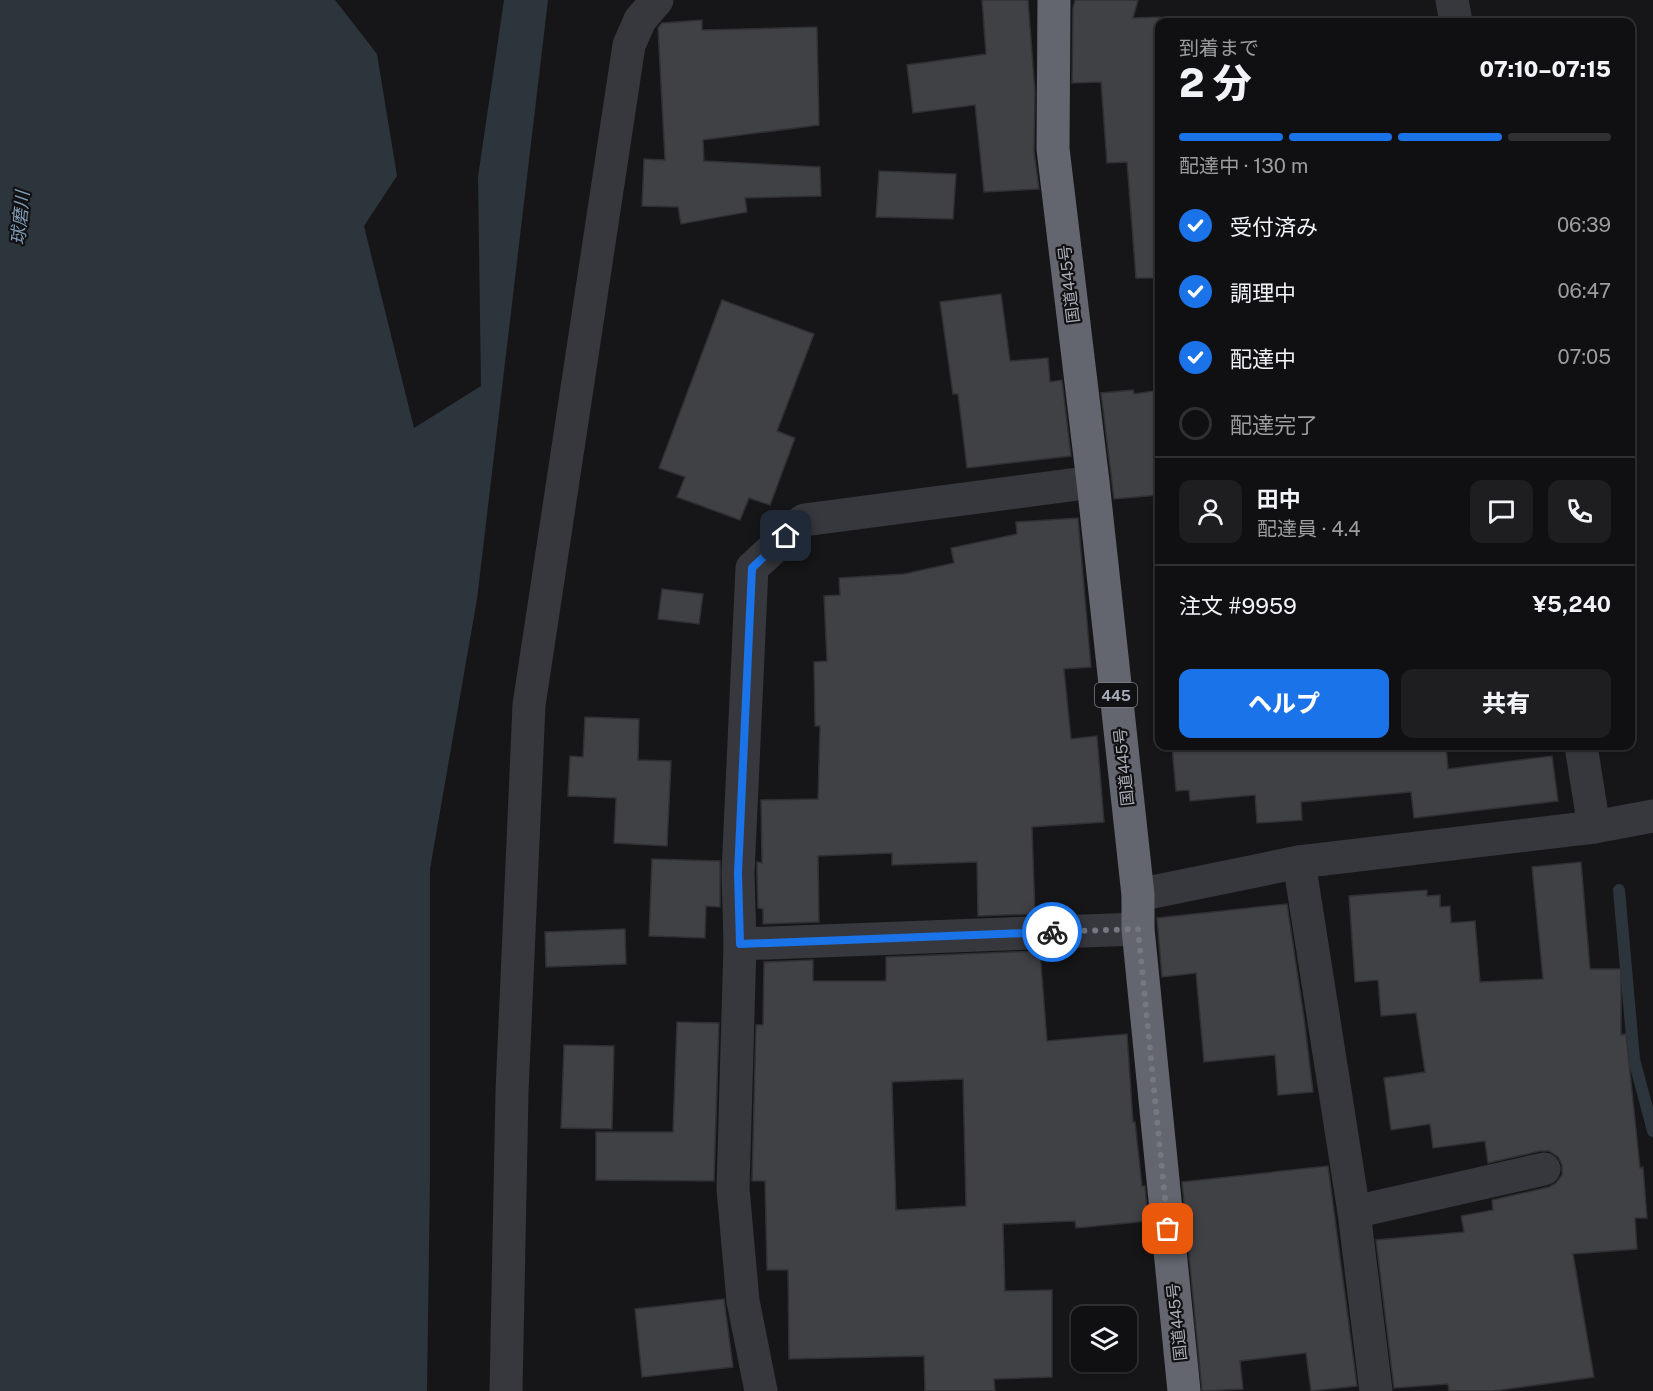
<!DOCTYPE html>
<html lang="ja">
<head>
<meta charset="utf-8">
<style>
  :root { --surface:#101012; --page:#1e1e20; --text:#f1f3f6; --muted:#9c9d9f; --line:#303032; --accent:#1a73e8 }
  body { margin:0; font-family:"Public Sans","Noto Sans JP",sans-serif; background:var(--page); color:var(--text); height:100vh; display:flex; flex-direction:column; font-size:22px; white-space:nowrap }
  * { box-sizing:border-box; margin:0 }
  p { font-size:20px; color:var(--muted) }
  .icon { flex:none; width:33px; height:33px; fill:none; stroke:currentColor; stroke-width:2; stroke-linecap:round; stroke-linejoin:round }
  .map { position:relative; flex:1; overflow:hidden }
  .sheet { position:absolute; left:1155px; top:18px; width:480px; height:732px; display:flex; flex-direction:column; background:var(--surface); border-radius:12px; box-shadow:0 2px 4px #0004,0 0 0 2px var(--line) }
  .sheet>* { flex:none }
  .fabs { position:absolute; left:1071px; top:1306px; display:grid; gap:12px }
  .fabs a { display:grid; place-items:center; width:66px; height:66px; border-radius:12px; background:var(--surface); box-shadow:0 2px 4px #0004,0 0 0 2px var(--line); font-size:30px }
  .pin { position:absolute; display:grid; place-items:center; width:51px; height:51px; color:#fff; margin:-26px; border-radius:12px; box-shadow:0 3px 9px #0006 }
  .courier { position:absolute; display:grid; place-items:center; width:60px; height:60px; margin:-30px; border:4px solid #1a73e8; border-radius:50%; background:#fff; color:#222; box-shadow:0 2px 8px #0007 }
  .head em { font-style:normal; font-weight:800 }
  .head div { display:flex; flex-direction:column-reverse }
  .head { display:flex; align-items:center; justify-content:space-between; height:102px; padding:0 24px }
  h1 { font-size:39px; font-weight:800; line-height:45px }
  .bar { display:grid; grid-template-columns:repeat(4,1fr); gap:9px 6px; align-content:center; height:72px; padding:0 24px }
  .bar i { height:8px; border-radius:4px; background:var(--line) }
  .bar .current { background:var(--accent) }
  .bar p { grid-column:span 4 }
  .line { display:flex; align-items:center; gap:15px; padding:0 24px; border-top:2px solid var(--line) }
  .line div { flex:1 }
  .round { display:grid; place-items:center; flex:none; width:63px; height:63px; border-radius:12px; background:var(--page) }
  ol { padding:0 24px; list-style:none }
  li { display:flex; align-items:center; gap:18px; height:66px }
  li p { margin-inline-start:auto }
  li .icon { padding:6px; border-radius:50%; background:var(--accent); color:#fff; stroke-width:4 }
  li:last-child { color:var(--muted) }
  li i { width:33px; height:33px; border:3px solid var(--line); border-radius:50% }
  .action { display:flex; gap:12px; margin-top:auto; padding:12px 24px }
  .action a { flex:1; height:69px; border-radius:12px; background:var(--accent); color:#fff; font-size:24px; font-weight:800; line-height:69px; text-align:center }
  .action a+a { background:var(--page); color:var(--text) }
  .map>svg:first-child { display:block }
  .water { fill:#2c353c }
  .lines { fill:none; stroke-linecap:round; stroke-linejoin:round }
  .stream { stroke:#2c353c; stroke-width:12 }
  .building { fill:#404145; stroke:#303034; stroke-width:1.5; fill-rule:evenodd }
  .minor { stroke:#37383d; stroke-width:33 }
  .highway { stroke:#63666e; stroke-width:33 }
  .done { stroke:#757880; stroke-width:6; stroke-dasharray:0 10.8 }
  .route { stroke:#1a73e8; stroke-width:8 }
  .labels { text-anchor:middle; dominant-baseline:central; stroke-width:4.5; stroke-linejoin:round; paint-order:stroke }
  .shield { fill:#111113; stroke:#7b7e86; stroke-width:1.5 }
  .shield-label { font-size:15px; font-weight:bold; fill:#a8adb8 }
  .street-label { font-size:16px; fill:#a8adb8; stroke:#111113 }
  .water-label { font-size:18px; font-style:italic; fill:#7f9bb3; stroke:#111113 }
</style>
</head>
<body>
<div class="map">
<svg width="1653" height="1391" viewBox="0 0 1653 1391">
  <rect width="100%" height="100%" fill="#161618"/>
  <path class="water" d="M 0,0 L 335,0 L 377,54 L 397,176 L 364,226 L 414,428 L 481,386 L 478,177 L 504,0 L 548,0 L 477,599 L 430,869 L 430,1178 L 427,1391 L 0,1391 Z"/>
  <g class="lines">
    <path class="stream" d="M 1619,890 L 1634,1059 L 1653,1131"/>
  </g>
  <g class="building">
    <path d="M 982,0 L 1028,0 L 1035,93 L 1034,151 L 1039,189 L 984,192 L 975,105 L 913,113 L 907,65 L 986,54 Z"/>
    <path d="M 1075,0 L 1138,0 L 1133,18 L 1160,17 L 1160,278 L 1136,278 L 1127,162 L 1107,163 L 1101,82 L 1072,83 L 1073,8 Z"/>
    <path d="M 702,20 L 702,30 L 817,27 L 819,125 L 703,140 L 704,161 L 820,167 L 821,196 L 745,198 L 747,212 L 681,224 L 678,207 L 642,206 L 644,159 L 665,160 L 658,28 L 662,23 Z"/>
    <path d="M 879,171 L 956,174 L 953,219 L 876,217 Z"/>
    <path d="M 1001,294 L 1010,361 L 1048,358 L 1050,382 L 1062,380 L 1071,456 L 967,468 L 958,394 L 953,394 L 940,302 Z"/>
    <path d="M 722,300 L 814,334 L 777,431 L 795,438 L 770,505 L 749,498 L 740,520 L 677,497 L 685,477 L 659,468 Z"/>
    <path d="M 1133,390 L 1134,394 L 1160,390 L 1160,436 L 1154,436 L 1159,495 L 1114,499 L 1101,393 Z"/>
    <path d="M 1078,518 L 1091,667 L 1064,669 L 1071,739 L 1097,736 L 1104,822 L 1032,827 L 1035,914 L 978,916 L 977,862 L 892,865 L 892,853 L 818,856 L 819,922 L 763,924 L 763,909 L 758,908 L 757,873 L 757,862 L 762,863 L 761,800 L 818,799 L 820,726 L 815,726 L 814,662 L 827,661 L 824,596 L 840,595 L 839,578 L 904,574 L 954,563 L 951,548 L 1017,534 L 1016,522 Z"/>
    <path d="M 662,589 L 703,594 L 699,624 L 658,619 Z"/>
    <path d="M 585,717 L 639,719 L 638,760 L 671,761 L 667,846 L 614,843 L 616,798 L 568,796 L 570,756 L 583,757 Z"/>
    <path d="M 1172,746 L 1446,746 L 1448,769 L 1552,756 L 1558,801 L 1414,818 L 1411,792 L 1301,802 L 1302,820 L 1257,823 L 1255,795 L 1190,801 L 1189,790 L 1176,791 Z"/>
    <path d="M 652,859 L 720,861 L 720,907 L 706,906 L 705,938 L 649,936 Z"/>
    <path d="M 1581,862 L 1590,969 L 1621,969 L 1621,1035 L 1626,1034 L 1640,1168 L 1643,1167 L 1647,1218 L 1635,1218 L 1637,1249 L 1573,1254 L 1594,1377 L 1493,1391 L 1449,1391 L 1448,1384 L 1394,1388 L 1376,1240 L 1464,1232 L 1461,1216 L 1493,1210 L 1492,1200 L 1549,1187 L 1556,1183 L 1562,1175 L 1562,1165 L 1558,1157 L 1549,1151 L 1540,1151 L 1488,1163 L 1485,1141 L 1433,1148 L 1430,1124 L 1391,1130 L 1384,1078 L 1425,1072 L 1416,1013 L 1381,1016 L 1378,980 L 1355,982 L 1349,896 L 1427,890 L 1427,896 L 1440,895 L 1440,907 L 1450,906 L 1451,923 L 1475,921 L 1480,982 L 1543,979 L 1532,867 Z"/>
    <path d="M 1287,904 L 1304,1018 L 1313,1092 L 1278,1095 L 1275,1055 L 1204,1062 L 1196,973 L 1162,977 L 1157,918 Z"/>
    <path d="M 625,929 L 626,964 L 546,967 L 545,932 Z"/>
    <path d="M 1040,951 L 1047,1041 L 1127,1034 L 1133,1122 L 1135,1122 L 1142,1186 L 1145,1186 L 1148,1221 L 1076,1228 L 1075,1221 L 1003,1224 L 1005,1291 L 1052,1290 L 1052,1377 L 994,1379 L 995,1391 L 925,1391 L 924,1356 L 789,1359 L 788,1270 L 767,1270 L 765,1181 L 752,1181 L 756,1025 L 763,1025 L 764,962 L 813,960 L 813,981 L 886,981 L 886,957 ZM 963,1079 L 966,1206 L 896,1210 L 892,1082 Z"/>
    <path d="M 677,1022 L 719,1023 L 714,1181 L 596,1180 L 596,1132 L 673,1132 Z"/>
    <path d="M 564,1045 L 614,1046 L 612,1129 L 561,1128 Z"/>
    <path d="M 1328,1166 L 1357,1386 L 1311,1391 L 1306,1353 L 1240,1361 L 1243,1389 L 1202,1391 L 1182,1182 Z"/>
    <path d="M 724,1299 L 733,1367 L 642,1377 L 635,1309 Z"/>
  </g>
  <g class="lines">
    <g class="minor">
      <path d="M 1452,0 L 1456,22"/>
      <path d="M 1581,746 L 1594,827"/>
      <path d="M 1299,862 L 1354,1212 L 1376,1391"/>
      <path d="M 1138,895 L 1299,862 L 1594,827 L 1653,816"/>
      <path d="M 740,944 L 1138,929"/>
      <path d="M 1354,1212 L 1544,1169"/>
      <path d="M 506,1391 L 512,1092 L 529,705 L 629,45 L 640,20 L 657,0"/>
      <path d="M 761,1391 L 743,1301 L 733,1189 L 740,944 L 738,873 L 752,568 L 804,520 L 1093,482"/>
    </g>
    <path class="highway" d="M 1054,0 L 1053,149 L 1093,482 L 1138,895 L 1138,929 L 1184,1391"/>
  </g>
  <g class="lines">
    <path class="done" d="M 1052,932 L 1138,929 L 1168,1229"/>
    <path class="route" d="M 786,536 L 752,568 L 738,873 L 740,944 L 1052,932"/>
  </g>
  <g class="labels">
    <rect class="shield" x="1095" y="683" width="42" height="24" rx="4.5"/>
    <g class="shield-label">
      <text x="1116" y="695">445</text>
    </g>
    <g class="street-label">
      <text transform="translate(1069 284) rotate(-97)">国道445号</text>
      <text transform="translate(1124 767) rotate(-96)">国道445号</text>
      <text transform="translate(1177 1322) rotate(-96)">国道445号</text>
    </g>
    <g class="water-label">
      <text transform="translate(20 218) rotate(-85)">球磨川</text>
    </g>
  </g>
</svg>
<div class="fabs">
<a><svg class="icon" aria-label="layers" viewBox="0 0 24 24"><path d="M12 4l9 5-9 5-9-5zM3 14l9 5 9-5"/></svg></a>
</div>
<div class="pin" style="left:1168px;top:1229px;background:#ea580c"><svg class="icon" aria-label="bag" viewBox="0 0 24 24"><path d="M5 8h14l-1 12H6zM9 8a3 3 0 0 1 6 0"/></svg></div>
<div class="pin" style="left:786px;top:536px;background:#1f2937"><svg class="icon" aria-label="home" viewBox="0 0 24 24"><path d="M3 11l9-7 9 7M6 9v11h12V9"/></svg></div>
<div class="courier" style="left:1052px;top:932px"><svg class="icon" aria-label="bike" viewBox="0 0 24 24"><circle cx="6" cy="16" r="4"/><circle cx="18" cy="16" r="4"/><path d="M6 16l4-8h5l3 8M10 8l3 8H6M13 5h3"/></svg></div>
<section class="sheet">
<div class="head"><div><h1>2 分</h1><p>到着まで</p></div><em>07:10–07:15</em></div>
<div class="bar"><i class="current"></i><i class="current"></i><i class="current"></i><i></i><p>配達中 · 130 m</p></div>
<ol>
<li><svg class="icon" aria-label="check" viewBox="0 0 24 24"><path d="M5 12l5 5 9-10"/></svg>受付済み<p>06:39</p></li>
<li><svg class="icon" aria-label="check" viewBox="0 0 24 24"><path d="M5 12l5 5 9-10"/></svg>調理中<p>06:47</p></li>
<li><svg class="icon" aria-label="check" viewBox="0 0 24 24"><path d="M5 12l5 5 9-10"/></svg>配達中<p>07:05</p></li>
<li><i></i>配達完了</li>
</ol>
<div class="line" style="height:108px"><a class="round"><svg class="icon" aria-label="person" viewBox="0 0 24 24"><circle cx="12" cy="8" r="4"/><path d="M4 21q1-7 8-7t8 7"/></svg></a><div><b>田中</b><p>配達員 · 4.4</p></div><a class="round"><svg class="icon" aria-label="chat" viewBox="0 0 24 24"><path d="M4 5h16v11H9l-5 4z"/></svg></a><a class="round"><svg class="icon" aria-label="phone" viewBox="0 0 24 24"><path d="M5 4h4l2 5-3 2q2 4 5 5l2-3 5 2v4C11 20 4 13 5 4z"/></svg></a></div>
<div class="line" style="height:78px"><div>注文 #9959</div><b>¥5,240</b></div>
<div class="action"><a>ヘルプ</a><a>共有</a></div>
</section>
</div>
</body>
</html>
